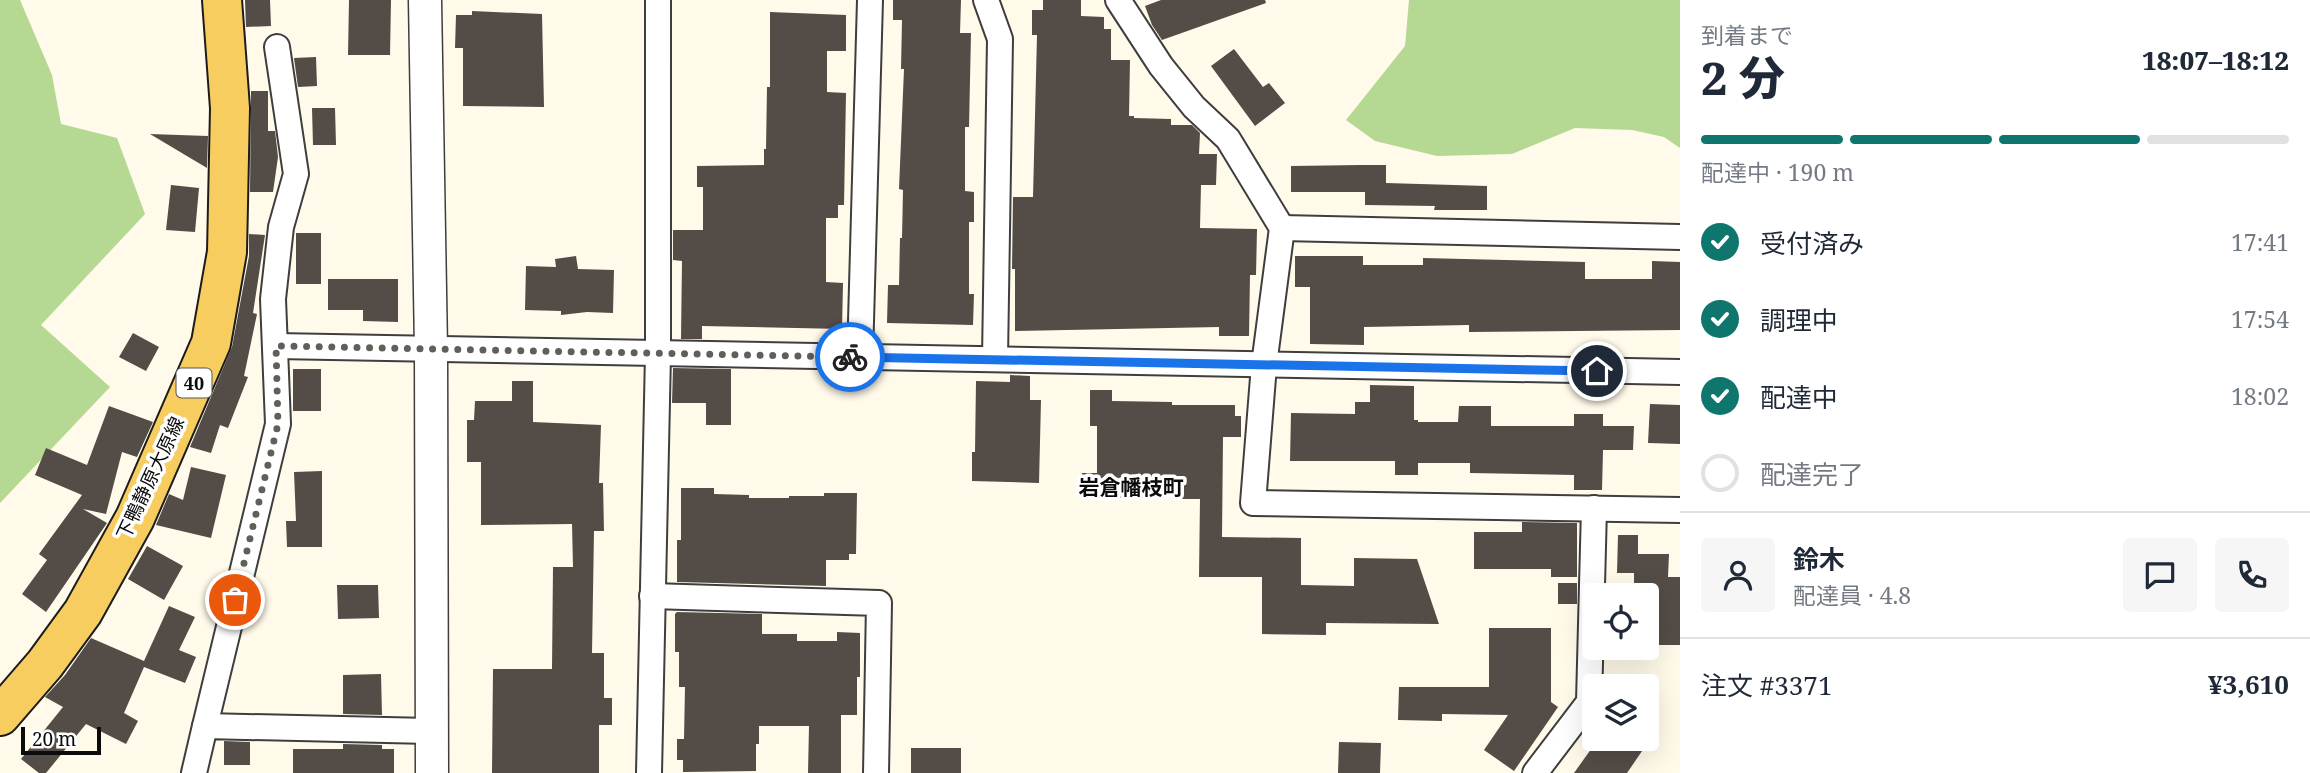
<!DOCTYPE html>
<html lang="ja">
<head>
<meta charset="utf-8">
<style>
  :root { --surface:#fff; --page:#f6f6f7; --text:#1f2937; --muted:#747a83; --line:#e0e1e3; --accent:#0f766e }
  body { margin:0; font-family:"Noto Serif","Noto Sans JP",serif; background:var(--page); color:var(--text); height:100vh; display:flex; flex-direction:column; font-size:26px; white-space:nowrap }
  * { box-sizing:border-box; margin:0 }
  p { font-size:23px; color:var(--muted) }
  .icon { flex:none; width:38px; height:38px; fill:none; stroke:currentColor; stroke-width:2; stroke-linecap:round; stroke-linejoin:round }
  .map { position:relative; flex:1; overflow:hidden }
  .sheet { display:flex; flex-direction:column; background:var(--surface); width:630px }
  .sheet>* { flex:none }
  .tools { position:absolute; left:1582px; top:583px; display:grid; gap:14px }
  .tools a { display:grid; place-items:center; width:77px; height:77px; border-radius:7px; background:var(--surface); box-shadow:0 7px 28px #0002; font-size:35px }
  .scale { position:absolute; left:21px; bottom:18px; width:80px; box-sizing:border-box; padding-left:7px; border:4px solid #0b0b0b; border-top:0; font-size:19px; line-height:24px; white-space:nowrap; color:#0b0b0b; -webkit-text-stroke:5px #fff; paint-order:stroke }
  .pin { position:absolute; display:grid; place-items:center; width:60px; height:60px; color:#fff; margin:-30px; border:4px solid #fff; border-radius:50%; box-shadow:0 2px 7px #0007 }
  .courier { position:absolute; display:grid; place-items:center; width:70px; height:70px; margin:-35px; border:5px solid #1a73e8; border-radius:50%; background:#fff; color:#222; box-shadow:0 2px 9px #0007 }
  .overview em { font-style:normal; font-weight:800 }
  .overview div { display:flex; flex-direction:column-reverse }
  .overview { display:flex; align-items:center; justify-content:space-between; height:119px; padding:0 21px }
  h1 { font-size:46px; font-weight:800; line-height:52px }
  .bar { display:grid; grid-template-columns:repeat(4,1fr); gap:10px 7px; align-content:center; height:84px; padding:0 21px }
  .bar i { height:9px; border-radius:5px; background:var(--line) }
  .bar .current { background:var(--accent) }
  .bar p { grid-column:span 4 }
  .line { display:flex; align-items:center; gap:18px; padding:0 21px; border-top:2px solid var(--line) }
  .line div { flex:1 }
  .round { display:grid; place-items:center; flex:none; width:74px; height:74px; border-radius:7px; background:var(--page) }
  ol { padding:0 21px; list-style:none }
  li { display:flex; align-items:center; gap:21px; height:77px }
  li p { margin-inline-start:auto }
  li .icon { padding:7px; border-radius:50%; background:var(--accent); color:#fff; stroke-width:4 }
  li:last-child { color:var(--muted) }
  li i { width:38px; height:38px; border:4px solid var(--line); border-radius:50% }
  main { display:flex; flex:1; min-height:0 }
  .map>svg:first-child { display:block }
  .forest { fill:#b5d893 }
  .building { fill:#534c47 }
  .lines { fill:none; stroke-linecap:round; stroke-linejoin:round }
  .minor-casing { stroke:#3e3e3e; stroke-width:28 }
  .tertiary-casing { stroke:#3e3e3e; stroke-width:35 }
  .primary-casing { stroke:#1c1c1c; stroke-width:42 }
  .minor { stroke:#fff; stroke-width:24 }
  .tertiary { stroke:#fff; stroke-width:32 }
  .primary { stroke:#f8cd60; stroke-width:38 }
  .done { stroke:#605f59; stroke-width:7; stroke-dasharray:0 12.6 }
  .route { stroke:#1a73e8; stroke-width:9 }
  .labels { text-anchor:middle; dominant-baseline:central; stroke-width:7; stroke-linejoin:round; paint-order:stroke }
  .shield { fill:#fff; stroke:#545454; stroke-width:2 }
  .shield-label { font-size:18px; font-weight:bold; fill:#0b0b0b }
  .street-label { font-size:19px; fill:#0b0b0b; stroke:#fff }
  .neighbourhood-label { font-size:21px; font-weight:bold; fill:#0b0b0b; stroke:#fff }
</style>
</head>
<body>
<main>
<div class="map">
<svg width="1680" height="773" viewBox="0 0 1680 773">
  <rect width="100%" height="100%" fill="#fffae9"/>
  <g class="forest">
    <path d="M 0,0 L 20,0 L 52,75 L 61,124 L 117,138 L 145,214 L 41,325 L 110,387 L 0,503 Z"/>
    <path d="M 1409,0 L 1680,0 L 1680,148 L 1664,137 L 1632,130 L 1575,128 L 1512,154 L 1437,156 L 1375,141 L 1346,120 L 1405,46 Z"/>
  </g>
  <g class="building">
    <path d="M 245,0 L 270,0 L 271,26 L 246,27 Z"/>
    <path d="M 349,0 L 391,0 L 390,55 L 348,55 Z"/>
    <path d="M 893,0 L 961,0 L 960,33 L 971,33 L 969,127 L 965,127 L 965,191 L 974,192 L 974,222 L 969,222 L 969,294 L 974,294 L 973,325 L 887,323 L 888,285 L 899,285 L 900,238 L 902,238 L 903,190 L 899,189 L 904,69 L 901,69 L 902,20 L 893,20 Z"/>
    <path d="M 1043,0 L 1081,0 L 1081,16 L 1104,17 L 1104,29 L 1111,29 L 1111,60 L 1130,60 L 1129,116 L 1134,116 L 1134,118 L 1171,119 L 1171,125 L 1192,125 L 1200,133 L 1199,154 L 1217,154 L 1216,185 L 1201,185 L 1200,228 L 1257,229 L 1256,275 L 1250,275 L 1249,336 L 1219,336 L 1219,327 L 1015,331 L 1015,269 L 1012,269 L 1013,197 L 1033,197 L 1037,35 L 1032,35 L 1032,10 L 1043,10 Z"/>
    <path d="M 1161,0 L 1265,0 L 1266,3 L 1162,40 L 1152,25 L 1145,6 Z"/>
    <path d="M 472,11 L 542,14 L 544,107 L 463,106 L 463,48 L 455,48 L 456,15 L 472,15 Z"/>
    <path d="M 770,12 L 846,15 L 846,51 L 827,51 L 827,92 L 846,93 L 844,205 L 838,205 L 838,218 L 826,218 L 826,282 L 843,283 L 842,329 L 702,326 L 702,339 L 681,339 L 682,261 L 673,260 L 673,230 L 703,230 L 703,187 L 697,187 L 697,166 L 764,165 L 764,149 L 766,149 L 767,87 L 770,87 Z"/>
    <path d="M 1234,49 L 1263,87 L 1269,83 L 1285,103 L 1255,126 L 1211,66 Z"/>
    <path d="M 316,57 L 317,86 L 298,87 L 294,58 Z"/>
    <path d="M 251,91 L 268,91 L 268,131 L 275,131 L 278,157 L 273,192 L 250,192 Z"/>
    <path d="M 312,108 L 335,108 L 336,145 L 313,145 Z"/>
    <path d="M 150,134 L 208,136 L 207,168 Z"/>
    <path d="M 1361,165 L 1386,165 L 1386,183 L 1487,186 L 1487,210 L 1434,210 L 1435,206 L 1365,205 L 1365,192 L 1291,192 L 1291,166 Z"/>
    <path d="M 171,185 L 199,188 L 195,232 L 166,230 Z"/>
    <rect x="296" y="233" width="25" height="51"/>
    <path d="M 249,234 L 265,235 L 253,313 L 257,314 L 244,376 L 248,377 L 228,428 L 220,425 L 211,453 L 190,447 L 232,347 L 249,256 Z"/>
    <path d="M 576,256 L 578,269 L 614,270 L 613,313 L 587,312 L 561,315 L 561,311 L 525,310 L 526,266 L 556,267 L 555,259 Z"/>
    <path d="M 1295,256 L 1363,256 L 1363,265 L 1423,265 L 1423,258 L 1585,262 L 1585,279 L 1652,279 L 1652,261 L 1680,262 L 1680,330 L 1469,332 L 1469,325 L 1364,327 L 1364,345 L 1310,344 L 1310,287 L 1295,287 Z"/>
    <path d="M 328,279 L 398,279 L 398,322 L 363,321 L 363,310 L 328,310 Z"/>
    <path d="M 133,333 L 159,347 L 146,371 L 119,357 Z"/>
    <path d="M 673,368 L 731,369 L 731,425 L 706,425 L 706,403 L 672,403 Z"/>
    <rect x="293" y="369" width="28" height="42"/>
    <path d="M 1010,375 L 1030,376 L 1030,400 L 1041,400 L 1039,483 L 972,481 L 972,452 L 975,452 L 976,381 L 1010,382 Z"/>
    <path d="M 512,381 L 533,381 L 533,422 L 601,425 L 599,483 L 603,483 L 604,531 L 594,531 L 592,653 L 604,653 L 604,698 L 612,698 L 612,725 L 599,725 L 599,773 L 492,773 L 493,669 L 552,669 L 553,567 L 573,567 L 572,524 L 481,525 L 481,462 L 467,462 L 467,420 L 474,420 L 475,401 L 512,401 Z"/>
    <path d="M 1370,385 L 1414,386 L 1414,420 L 1418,420 L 1418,422 L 1458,422 L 1459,406 L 1491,406 L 1491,426 L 1574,426 L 1574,414 L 1603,414 L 1603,426 L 1634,426 L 1633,450 L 1603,450 L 1602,490 L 1574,490 L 1574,475 L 1470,473 L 1470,463 L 1418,463 L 1418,475 L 1395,475 L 1395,461 L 1290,461 L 1291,413 L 1355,414 L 1355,402 L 1370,402 Z"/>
    <path d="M 1090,390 L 1112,390 L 1112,401 L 1172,402 L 1172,405 L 1235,405 L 1235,416 L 1241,416 L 1241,437 L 1223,437 L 1222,537 L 1301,538 L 1301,585 L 1354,586 L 1354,558 L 1417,559 L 1439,624 L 1326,623 L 1326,635 L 1262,634 L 1262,577 L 1199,577 L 1200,499 L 1177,499 L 1177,486 L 1125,485 L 1125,498 L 1082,498 L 1082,473 L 1097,473 L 1097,426 L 1090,426 Z"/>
    <path d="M 1650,404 L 1680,405 L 1680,444 L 1648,443 Z"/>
    <path d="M 109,406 L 153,422 L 137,457 L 122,452 L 106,514 L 83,509 L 107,523 L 46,612 L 22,594 L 47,560 L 39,554 L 82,495 L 35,475 L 46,448 L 87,465 Z"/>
    <path d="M 191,467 L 226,475 L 211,538 L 156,525 L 169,494 L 183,500 Z"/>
    <path d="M 322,471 L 322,547 L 287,547 L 286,521 L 296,521 L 294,472 Z"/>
    <path d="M 681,488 L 714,488 L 714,494 L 749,495 L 749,498 L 789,498 L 789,496 L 824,496 L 824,493 L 857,493 L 856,554 L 849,554 L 849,560 L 826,560 L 826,586 L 677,582 L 677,540 L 681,540 Z"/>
    <path d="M 1522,522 L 1577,523 L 1577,577 L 1551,577 L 1551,569 L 1474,569 L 1474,532 L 1522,532 Z"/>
    <path d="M 1618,535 L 1638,535 L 1638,554 L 1669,554 L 1668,577 L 1680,577 L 1680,645 L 1647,645 L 1647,589 L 1634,589 L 1634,573 L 1617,573 Z"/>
    <path d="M 147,546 L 183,566 L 164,600 L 128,579 Z"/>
    <rect x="1558" y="583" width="19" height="21"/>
    <path d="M 337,585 L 378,585 L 379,618 L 338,619 Z"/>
    <path d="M 169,606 L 195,617 L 179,650 L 196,657 L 185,683 L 144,667 L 124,713 L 138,721 L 126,744 L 86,724 L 46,773 L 39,773 L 21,759 L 63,707 L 45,697 L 65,675 L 91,638 L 144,661 Z"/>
    <path d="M 677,612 L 762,614 L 762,634 L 797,634 L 797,641 L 837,641 L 837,632 L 860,633 L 860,677 L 857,677 L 857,715 L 841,715 L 841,773 L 808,773 L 809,726 L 759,726 L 759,744 L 756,744 L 756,771 L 683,772 L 683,760 L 677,760 L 677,739 L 684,739 L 685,687 L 679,687 L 679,652 L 675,652 L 675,614 Z"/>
    <path d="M 1489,628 L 1551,628 L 1551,702 L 1558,707 L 1514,771 L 1484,750 L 1508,715 L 1442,714 L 1442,721 L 1398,720 L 1399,687 L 1489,687 Z"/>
    <path d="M 381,674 L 382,715 L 343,714 L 343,675 Z"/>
    <path d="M 1599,738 L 1651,738 L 1627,773 L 1574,773 Z"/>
    <path d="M 224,741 L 250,742 L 250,765 L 224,765 Z"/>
    <path d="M 1339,742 L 1381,743 L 1380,773 L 1338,773 Z"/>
    <path d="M 343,744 L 382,745 L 382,749 L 394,749 L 394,773 L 293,773 L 293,749 L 343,749 Z"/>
    <rect x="911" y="748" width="50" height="25"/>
  </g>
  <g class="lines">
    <defs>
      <g id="minor">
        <path d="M 986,0 L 1000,39 L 995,359"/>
        <path d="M 1118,0 L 1161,66 L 1194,107 L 1228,139 L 1282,228 L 1264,365 L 1253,503 L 1680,510"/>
        <path d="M 1282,228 L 1680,237"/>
        <path d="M 276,346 L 1680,372"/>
        <path d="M 860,357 L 870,0"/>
        <path d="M 652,596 L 879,603 L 876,773"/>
        <path d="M 205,726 L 278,424 L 273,299 L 281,227 L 296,174 L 277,47"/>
        <path d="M 194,773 L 205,726 L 430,731"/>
        <path d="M 649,773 L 658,354 L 658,0"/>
        <path d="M 1535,773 L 1589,702 L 1594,508"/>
      </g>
      <path id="tertiary" d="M 425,0 L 431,349 L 432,773"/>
      <path id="primary" d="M 0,716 L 45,664 L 83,612 L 135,518 L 211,343 L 227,252 L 230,108 L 222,0"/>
    </defs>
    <use href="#minor" class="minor-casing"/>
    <use href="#tertiary" class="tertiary-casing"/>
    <use href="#primary" class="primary-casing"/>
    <use href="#minor" class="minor"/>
    <use href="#tertiary" class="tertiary"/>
    <use href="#primary" class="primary"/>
  </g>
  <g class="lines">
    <path class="done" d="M 235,600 L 278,424 L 276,346 L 850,357"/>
    <path class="route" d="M 850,357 L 1597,371"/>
  </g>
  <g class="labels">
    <rect class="shield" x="176.5" y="368.5" width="35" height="29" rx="5"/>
    <g class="shield-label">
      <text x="194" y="383">40</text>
    </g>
    <g class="street-label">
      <text transform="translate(150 478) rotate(-65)">下鴨静原大原線</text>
    </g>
    <g class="neighbourhood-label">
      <text x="1131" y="487">岩倉幡枝町</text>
    </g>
  </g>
</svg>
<div class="tools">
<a><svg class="icon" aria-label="locate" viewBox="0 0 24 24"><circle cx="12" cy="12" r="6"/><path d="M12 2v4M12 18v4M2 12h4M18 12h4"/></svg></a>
<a><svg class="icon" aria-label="layers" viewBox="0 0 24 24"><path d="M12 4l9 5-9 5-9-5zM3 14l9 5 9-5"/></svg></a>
</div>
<div class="scale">20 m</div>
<div class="pin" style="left:235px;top:600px;background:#ea580c"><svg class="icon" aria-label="bag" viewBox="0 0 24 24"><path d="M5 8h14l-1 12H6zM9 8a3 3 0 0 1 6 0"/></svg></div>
<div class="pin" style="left:1597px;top:371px;background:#1f2937"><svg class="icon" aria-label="home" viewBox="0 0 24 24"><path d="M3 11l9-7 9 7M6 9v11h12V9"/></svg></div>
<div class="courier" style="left:850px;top:357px"><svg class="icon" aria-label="bike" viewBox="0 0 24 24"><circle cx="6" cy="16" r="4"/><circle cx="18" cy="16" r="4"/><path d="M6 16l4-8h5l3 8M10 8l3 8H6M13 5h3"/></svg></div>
</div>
<section class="sheet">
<div class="overview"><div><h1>2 分</h1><p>到着まで</p></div><em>18:07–18:12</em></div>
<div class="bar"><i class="current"></i><i class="current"></i><i class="current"></i><i></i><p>配達中 · 190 m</p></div>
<ol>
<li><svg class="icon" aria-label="check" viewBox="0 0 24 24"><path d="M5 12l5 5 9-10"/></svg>受付済み<p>17:41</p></li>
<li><svg class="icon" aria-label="check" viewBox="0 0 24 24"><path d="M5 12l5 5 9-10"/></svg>調理中<p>17:54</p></li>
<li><svg class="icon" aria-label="check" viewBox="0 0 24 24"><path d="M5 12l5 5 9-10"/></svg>配達中<p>18:02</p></li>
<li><i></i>配達完了</li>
</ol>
<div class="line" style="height:126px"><a class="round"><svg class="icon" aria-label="person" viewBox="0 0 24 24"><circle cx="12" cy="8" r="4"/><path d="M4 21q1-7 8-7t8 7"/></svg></a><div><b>鈴木</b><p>配達員 · 4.8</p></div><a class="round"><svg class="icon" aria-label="chat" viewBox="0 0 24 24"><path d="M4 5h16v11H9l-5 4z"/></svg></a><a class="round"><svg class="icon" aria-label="phone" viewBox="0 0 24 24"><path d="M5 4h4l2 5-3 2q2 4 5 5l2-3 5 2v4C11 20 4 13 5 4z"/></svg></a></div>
<div class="line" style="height:91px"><div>注文 #3371</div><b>¥3,610</b></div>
</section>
</main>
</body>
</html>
